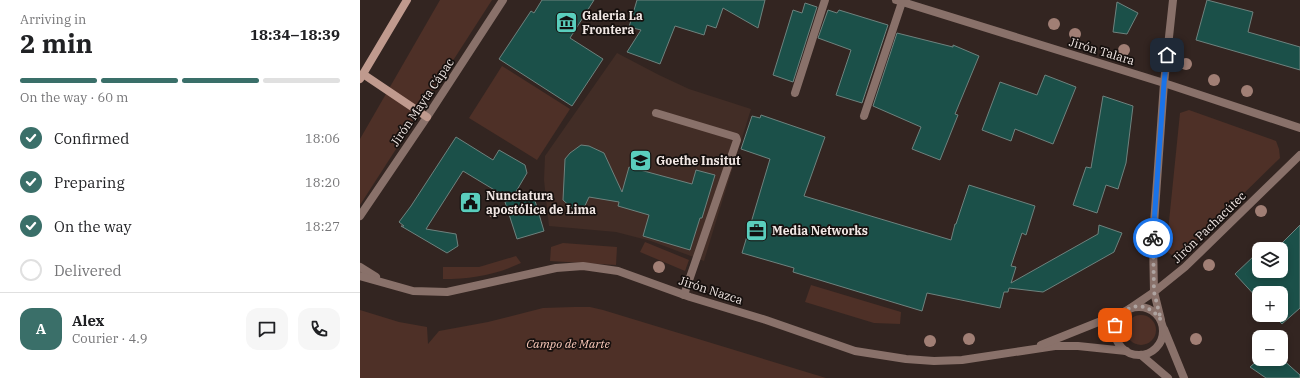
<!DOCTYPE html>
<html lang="en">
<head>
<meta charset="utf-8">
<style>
  :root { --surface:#fff; --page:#f6f6f6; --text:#202124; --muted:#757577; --line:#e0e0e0; --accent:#3a6f69 }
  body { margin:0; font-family:"IBM Plex Serif",serif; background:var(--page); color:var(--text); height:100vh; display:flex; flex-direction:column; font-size:15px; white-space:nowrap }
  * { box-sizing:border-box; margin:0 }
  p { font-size:13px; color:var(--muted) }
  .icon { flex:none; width:22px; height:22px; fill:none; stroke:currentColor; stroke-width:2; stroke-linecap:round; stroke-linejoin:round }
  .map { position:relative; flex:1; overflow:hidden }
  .sheet { display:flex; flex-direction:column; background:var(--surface); width:360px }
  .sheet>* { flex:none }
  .controls { position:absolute; left:892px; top:242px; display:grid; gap:8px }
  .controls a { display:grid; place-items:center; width:36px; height:36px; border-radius:8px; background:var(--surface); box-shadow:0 2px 6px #0003; font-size:20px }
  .pin { position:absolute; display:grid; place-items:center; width:34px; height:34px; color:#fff; margin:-17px; border-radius:8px; box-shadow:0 2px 6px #0006 }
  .courier { position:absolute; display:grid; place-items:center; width:40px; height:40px; margin:-20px; border:3px solid #1a73e8; border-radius:50%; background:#fff; color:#222; box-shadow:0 1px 5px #0007 }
  .head em { font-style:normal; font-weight:800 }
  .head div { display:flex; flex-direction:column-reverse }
  .head { display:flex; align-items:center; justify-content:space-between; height:68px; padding:0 20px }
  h1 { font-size:26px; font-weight:800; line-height:30px }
  .bar { display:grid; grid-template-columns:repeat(4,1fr); gap:6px 4px; align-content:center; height:48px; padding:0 20px }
  .bar i { height:5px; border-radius:3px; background:var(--line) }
  .bar .selected { background:var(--accent) }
  .bar p { grid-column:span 4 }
  .line { display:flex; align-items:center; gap:10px; padding:0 20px; border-top:1px solid var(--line) }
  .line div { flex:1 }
  .round { display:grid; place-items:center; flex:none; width:42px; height:42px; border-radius:12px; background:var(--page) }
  ol { padding:0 20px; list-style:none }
  li { display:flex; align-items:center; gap:12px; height:44px }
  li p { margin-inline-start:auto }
  li .icon { padding:4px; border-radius:50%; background:var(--accent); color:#fff; stroke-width:4 }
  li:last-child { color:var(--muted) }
  li i { width:22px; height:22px; border:2px solid var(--line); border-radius:50% }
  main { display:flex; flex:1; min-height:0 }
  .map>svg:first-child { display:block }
  .built { fill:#422d26 }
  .green { fill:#4e3027 }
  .building { fill:#1b5049; stroke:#6e827e }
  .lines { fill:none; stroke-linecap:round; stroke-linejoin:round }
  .service { stroke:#89716a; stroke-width:8 }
  .pedestrian { stroke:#89716a; stroke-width:8 }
  .minor { stroke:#89716a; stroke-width:8 }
  .tertiary { stroke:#89716a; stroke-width:8 }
  .secondary { stroke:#c09a8e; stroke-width:8 }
  .tree { fill:#a17f75 }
  .done { stroke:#aea3a0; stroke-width:4; stroke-dasharray:0 7.2 }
  .route { stroke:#1a73e8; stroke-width:5 }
  .labels { text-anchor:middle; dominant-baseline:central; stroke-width:3.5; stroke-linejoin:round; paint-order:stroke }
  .poi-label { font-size:12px; font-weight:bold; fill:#f1e7e4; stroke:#16100e; text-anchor:start }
  .street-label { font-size:12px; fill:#f1e7e4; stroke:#16100e }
  .park-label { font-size:12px; font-style:italic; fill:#fbc9ba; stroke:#16100e }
</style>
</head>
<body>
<main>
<section class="sheet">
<div class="head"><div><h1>2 min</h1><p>Arriving in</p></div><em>18:34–18:39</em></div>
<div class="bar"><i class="selected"></i><i class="selected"></i><i class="selected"></i><i></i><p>On the way · 60 m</p></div>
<ol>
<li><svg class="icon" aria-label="check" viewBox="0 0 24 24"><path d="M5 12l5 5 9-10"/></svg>Confirmed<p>18:06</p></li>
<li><svg class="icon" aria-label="check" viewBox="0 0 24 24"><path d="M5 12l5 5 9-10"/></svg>Preparing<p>18:20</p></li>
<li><svg class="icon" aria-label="check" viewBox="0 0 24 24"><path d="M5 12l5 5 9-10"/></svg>On the way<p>18:27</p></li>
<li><i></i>Delivered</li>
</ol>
<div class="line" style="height:72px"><b class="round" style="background:var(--accent);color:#fff">A</b><div><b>Alex</b><p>Courier · 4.9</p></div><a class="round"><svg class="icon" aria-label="chat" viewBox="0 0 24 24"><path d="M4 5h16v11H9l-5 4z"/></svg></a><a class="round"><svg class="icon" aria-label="phone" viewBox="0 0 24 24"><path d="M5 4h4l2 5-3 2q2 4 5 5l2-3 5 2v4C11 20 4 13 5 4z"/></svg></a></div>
</section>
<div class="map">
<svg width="940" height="378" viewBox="0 0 940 378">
  <rect width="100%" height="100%" fill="#332521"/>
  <path class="built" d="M 257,53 L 299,75 L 329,89 L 391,109 L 357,218 L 344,261 L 291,241 L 256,232 L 189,226 L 184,180 L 185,156 Z"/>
  <g class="green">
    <path d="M 80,0 L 132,0 L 0,205 L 0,139 Z"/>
    <path d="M 142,66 L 210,109 L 177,160 L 109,118 Z"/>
    <path d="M 829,110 L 916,141 L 919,149 L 920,158 L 820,256 L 812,255 L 806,251 L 820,113 Z"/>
    <path d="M 285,242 L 329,260 L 325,271 L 280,252 Z"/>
    <path d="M 203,243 L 257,247 L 256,265 L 190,261 L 191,247 Z"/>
    <path d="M 156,256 L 161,263 C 135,275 111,279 83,279 L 83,267 L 119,267 Z"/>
    <path d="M 451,285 L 541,312 L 540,324 L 514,323 L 445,302 Z"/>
    <path d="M 214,307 L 230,307 L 243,310 L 466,378 L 0,378 L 0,310 L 39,322 L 67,327 L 68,344 L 79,331 L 128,322 L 183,308 Z"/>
    <circle cx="781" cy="330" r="15"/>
  </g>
  <g class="building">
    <path d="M 182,0 L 234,0 L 210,38 L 243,59 L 212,106 L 139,59 L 171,11 L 174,13 Z"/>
    <path d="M 277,0 L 405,0 L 398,28 L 363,8 L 356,28 L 347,25 L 344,35 L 315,26 L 300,64 L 267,52 L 281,30 L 269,27 Z"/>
    <path d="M 847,0 L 893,12 L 888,32 L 940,47 L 940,70 L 836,40 Z"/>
    <path d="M 757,2 L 778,13 L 767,34 L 753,32 Z"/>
    <path d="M 445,3 L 457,7 L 433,82 L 413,75 L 433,10 L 442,13 Z"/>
    <path d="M 468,10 L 477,13 L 479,10 L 528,25 L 502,103 L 476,95 L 491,50 L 458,38 Z"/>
    <path d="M 537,33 L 593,47 L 593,45 L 619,56 L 595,114 L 598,115 L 580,160 L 552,149 L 561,127 L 513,106 Z"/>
    <path d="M 685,75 L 716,87 L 693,144 L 655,129 L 651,141 L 622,130 L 640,82 L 677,95 Z"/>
    <path d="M 743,96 L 773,106 L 766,163 L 758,189 L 746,185 L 737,213 L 713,205 L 726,167 L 731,168 Z"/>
    <path d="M 401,115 L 465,137 L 444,196 L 591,240 L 595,224 L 596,224 L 609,185 L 675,206 L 666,235 L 662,233 L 651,266 L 656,267 L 651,283 L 738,234 L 739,225 L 762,233 L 754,252 L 683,292 L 649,288 L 648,292 L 644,292 L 640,308 L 567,293 L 562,311 L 433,272 L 434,268 L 382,253 L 410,159 L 381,149 L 392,116 L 400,118 Z"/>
    <path d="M 96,137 L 133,160 L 139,150 L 165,165 L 167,173 L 151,200 L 103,171 L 66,229 L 96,234 L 98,246 L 87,253 L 41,226 L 44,226 L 39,222 L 51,206 Z"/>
    <path d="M 221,145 L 229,146 L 244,153 L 262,192 L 269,167 L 332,184 L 336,170 L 355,175 L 342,218 L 340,218 L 330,250 L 283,236 L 289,215 L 258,206 L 259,202 L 229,197 L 223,210 L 214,210 L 203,200 L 205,159 L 210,153 Z"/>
    <path d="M 173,194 L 184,231 L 157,239 L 145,202 Z"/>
    <path d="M 940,225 L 940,308 L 922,324 L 913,315 L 921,315 L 921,293 L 899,293 L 899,300 L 875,274 L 895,255 L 899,259 L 899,271 L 921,271 L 921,249 L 916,249 Z"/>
    <path d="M 921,358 L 940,375 L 940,378 L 906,378 L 890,367 L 899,359 L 921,359 Z"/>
  </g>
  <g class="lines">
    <path class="service" d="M 296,113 L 376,137 L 377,140 L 324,295"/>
    <g class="pedestrian">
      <path d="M 435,93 L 465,0"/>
      <path d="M 504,116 L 542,2"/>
    </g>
    <g class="minor">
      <path d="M 536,0 L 804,83 L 940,128"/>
      <path d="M 0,216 L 67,117 L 143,0"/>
    </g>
    <g class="tertiary">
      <path d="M 0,267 L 16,277"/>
      <path d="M 0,276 L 53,291 L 87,292 L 196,268 L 223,266 L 258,271 L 330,297 L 406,320 L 495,351 L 546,359 L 574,361 L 602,360 L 695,346 L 718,346 L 766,351"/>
      <circle cx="779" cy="331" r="24"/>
      <path d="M 769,309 L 794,292 L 825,267 L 940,155"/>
      <path d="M 801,320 L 794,292 L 793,238 L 804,83 L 813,0"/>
      <path d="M 804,329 L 824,378"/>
      <path d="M 681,345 L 761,313"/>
      <path d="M 781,355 L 808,378"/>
    </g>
    <g class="secondary">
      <path d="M 3,74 L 67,117"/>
      <path d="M 0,79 L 47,0"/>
    </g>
  </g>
  <g class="tree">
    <circle cx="694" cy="24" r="6"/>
    <circle cx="715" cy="34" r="6"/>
    <circle cx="764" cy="50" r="6"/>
    <circle cx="826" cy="64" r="6"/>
    <circle cx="854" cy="80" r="6"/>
    <circle cx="887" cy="91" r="6"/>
    <circle cx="901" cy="211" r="6"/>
    <circle cx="134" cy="212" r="6"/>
    <circle cx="849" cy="265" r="6"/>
    <circle cx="299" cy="267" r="6"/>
    <circle cx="609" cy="339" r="6"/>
    <circle cx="836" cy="339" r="6"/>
    <circle cx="570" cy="341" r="6"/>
  </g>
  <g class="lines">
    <path class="done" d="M 755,325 C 765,302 786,300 801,320 L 794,292 L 793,238"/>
    <path class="route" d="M 793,238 L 804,83 L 807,55"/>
  </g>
  <defs>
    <symbol id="museum-square" viewBox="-11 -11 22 22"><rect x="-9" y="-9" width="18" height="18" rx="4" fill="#5acebd" stroke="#16100e"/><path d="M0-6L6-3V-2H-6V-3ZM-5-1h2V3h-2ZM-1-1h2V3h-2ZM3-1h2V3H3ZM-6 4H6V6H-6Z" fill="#111"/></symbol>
    <symbol id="university-square" viewBox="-11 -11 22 22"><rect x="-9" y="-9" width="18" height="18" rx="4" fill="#5acebd" stroke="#16100e"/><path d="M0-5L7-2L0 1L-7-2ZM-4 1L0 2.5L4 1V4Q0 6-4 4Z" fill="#111"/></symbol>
    <symbol id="civic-square" viewBox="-11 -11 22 22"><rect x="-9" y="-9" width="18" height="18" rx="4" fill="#5acebd" stroke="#16100e"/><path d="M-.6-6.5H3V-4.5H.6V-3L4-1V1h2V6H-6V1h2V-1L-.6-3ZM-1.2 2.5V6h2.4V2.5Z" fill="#111"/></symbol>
    <symbol id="office-square" viewBox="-11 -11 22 22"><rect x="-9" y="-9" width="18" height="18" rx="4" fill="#5acebd" stroke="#16100e"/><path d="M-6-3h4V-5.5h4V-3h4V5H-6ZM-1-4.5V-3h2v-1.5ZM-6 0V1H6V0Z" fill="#111"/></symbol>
  </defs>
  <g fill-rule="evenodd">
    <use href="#museum-square" x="194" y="10" width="25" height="25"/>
    <use href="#university-square" x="268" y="148" width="25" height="25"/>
    <use href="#civic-square" x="98" y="190" width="25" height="25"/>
    <use href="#office-square" x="384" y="218" width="25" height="25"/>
  </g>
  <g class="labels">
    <g class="poi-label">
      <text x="222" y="15">Galeria La<tspan x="222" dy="14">Frontera</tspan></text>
      <text x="296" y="160">Goethe Insitut</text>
      <text x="126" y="195">Nunciatura<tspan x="126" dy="14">apostólica de Lima</tspan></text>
      <text x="412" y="230">Media Networks</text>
    </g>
    <g class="street-label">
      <text transform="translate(742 51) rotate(17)">Jirón Talara</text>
      <text transform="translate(62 102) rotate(-56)">Jirón Mayta Cápac</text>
      <text transform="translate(849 227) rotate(-44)">Jirón Pachacútec</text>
      <text transform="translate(351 290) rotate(18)">Jirón Nazca</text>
    </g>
    <g class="park-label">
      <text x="208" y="343">Campo de Marte</text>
    </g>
  </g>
</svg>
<div class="controls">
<a><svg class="icon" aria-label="layers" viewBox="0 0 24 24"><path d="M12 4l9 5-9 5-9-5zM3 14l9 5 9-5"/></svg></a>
<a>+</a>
<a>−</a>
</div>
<div class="pin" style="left:755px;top:325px;background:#ea580c"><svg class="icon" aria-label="bag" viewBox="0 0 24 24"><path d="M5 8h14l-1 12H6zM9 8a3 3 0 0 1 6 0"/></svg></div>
<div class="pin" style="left:807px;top:55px;background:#1f2937"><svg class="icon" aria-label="home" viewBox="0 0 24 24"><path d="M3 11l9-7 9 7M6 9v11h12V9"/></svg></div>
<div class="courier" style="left:793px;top:238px"><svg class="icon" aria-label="bike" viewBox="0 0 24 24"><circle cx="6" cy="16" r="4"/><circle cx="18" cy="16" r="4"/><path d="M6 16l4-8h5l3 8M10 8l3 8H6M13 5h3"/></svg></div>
</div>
</main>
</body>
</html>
